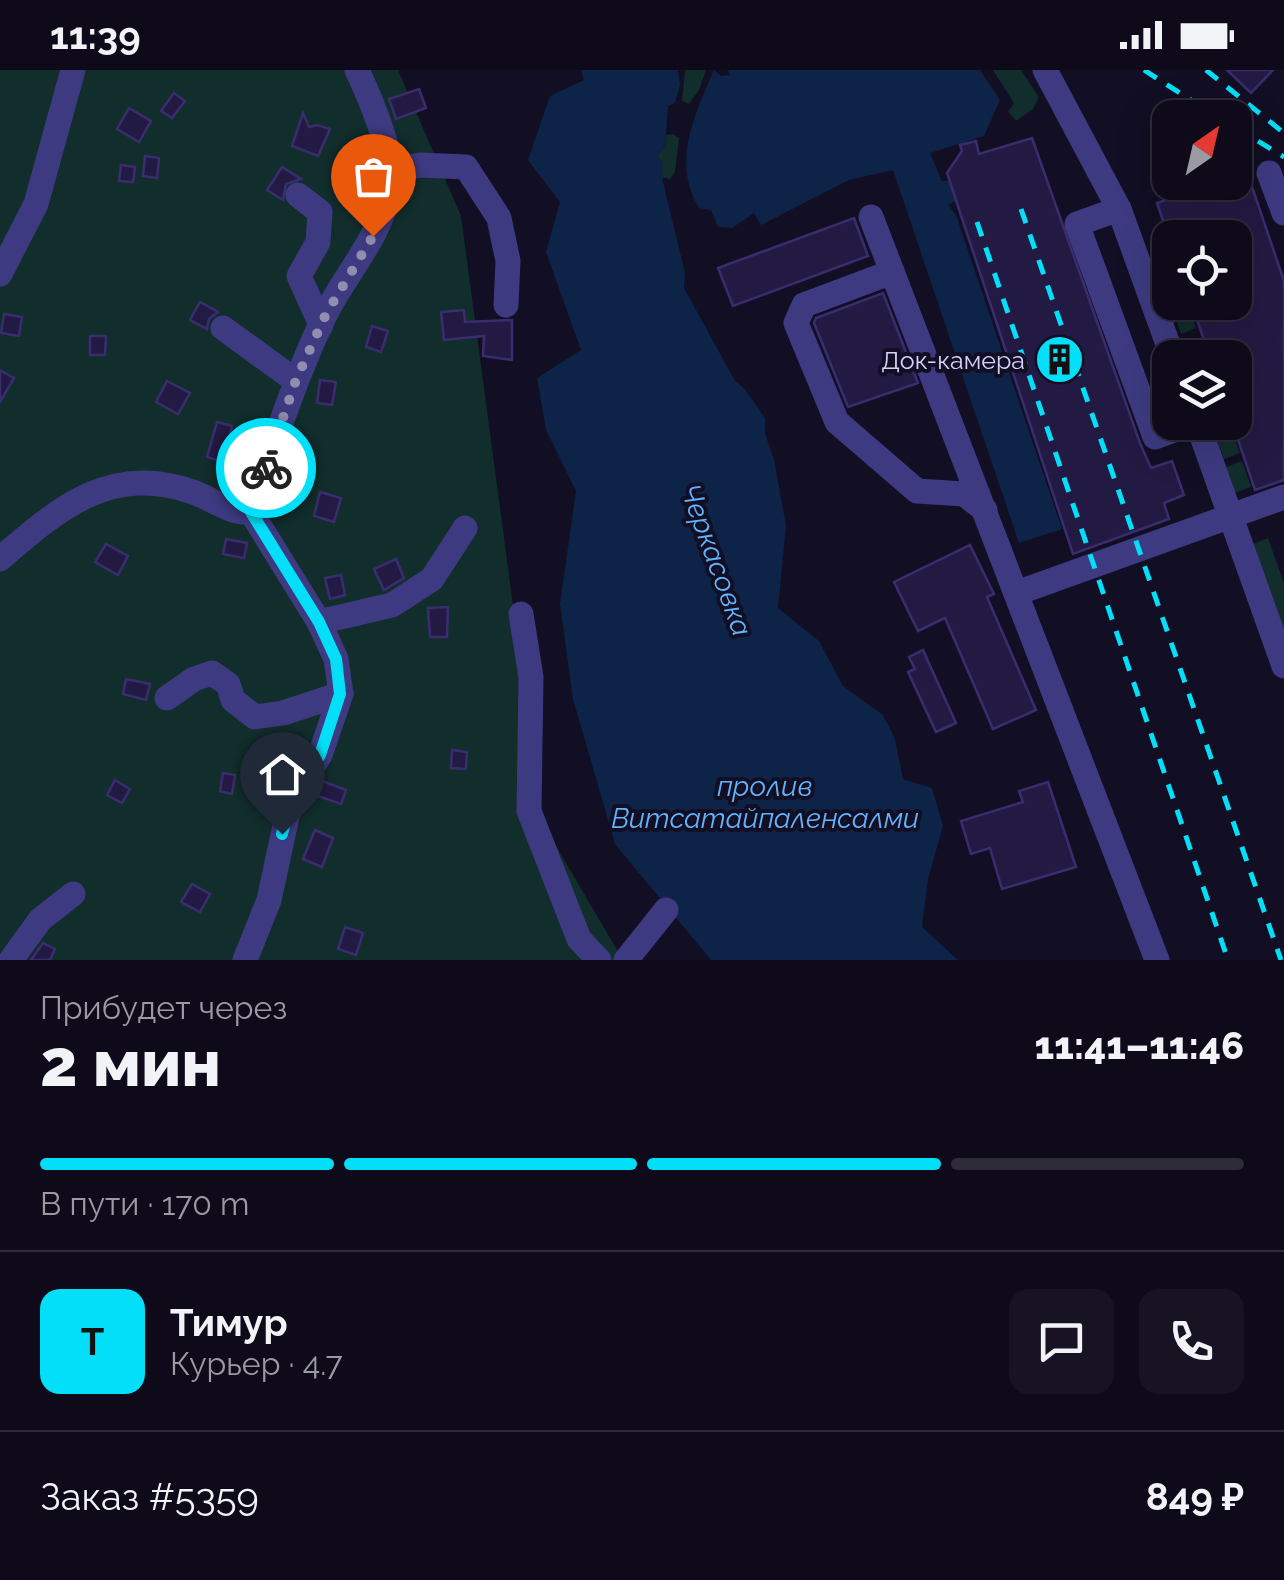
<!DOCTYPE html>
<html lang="ru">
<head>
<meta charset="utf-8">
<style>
  :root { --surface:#0e0a1a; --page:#171323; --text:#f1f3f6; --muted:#9b9aa2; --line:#2e2b39; --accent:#03dff8 }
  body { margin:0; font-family:Raleway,sans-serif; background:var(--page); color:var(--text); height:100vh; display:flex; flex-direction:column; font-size:38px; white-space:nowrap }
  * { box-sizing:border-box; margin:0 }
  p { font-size:32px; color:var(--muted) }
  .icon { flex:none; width:55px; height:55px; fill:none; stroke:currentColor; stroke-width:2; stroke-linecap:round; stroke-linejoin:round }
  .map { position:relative; height:890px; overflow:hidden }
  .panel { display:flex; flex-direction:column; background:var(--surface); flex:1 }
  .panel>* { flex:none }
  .needle { width:65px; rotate:34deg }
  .tools { position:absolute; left:1152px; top:30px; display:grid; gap:20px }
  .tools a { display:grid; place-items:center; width:100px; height:100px; border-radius:20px; background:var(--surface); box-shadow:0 10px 40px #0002,0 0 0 2px var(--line); font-size:50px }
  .pin { position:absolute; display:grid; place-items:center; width:85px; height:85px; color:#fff; margin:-102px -42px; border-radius:50% 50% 50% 0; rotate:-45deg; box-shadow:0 0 10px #0007 }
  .pin .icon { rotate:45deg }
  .courier { position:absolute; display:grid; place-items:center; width:100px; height:100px; margin:-50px; border:8px solid #03dff8; border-radius:50%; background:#fff; color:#222; box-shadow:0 2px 12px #0007 }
  .overview em { font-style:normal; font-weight:800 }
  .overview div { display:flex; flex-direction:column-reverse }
  .overview { display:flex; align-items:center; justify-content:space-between; height:170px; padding:0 40px }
  h1 { font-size:65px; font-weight:800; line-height:75px }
  .bar { display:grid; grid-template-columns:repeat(4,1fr); gap:15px 10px; align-content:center; height:120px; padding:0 40px }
  .bar i { height:12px; border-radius:8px; background:var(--line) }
  .bar .active { background:var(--accent) }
  .bar p { grid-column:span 4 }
  .line { display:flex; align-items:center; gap:25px; padding:0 40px; border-top:2px solid var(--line) }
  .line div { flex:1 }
  .round { display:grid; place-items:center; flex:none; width:105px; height:105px; border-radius:20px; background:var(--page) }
  .status { display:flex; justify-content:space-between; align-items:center; height:70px; padding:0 50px; background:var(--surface); direction:ltr }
  .status svg { height:28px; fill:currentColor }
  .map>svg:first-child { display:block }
  .green { fill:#112d2c }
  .water { fill:#0d2448 }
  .building { fill:#231a43; stroke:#3a2d6f; stroke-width:2.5 }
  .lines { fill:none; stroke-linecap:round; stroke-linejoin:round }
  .minor { stroke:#3d3a81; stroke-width:25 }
  .rail { stroke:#03dff8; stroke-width:5; stroke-dasharray:15 12; stroke-linecap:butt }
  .done { stroke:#918db1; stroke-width:10; stroke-dasharray:0 18 }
  .route { stroke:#03dff8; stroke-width:12 }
  .labels { text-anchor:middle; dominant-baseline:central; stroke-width:8; stroke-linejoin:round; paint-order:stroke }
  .poi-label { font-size:25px; fill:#d6d1fe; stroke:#120e23; text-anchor:end }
  .water-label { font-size:28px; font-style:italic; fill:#60b4fd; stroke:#120e23 }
</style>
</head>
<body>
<div class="status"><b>11:39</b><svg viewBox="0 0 49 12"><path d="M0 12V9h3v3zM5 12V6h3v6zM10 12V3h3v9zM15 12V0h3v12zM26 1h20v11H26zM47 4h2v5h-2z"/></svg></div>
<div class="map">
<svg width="1284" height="890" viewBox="0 0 1284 890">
  <rect width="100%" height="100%" fill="#120e23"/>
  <g class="green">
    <path d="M 0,0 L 398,0 L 461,146 L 542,752 L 623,890 L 0,890 Z"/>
    <path d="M 685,0 L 706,0 L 699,20 L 689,34 L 682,31 Z"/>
    <path d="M 993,0 L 1021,0 L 1039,27 L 1033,39 L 1016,51 L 1008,41 L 1014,33 Z"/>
    <path d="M 673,64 L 679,68 L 675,102 L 670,109 L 662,107 L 662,94 L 657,85 L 665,77 L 666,65 Z"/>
    <path d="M 1167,173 L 1170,182 L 1170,232 L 1187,233 L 1196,258 L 1181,264 L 1151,178 Z"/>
    <path d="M 1211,353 L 1229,353 L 1240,383 L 1224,389 Z"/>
    <path d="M 1242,391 L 1251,417 L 1235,423 L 1226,397 Z"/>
    <path d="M 1268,468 L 1284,513 L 1284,564 L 1253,474 Z"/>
  </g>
  <g class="water">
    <path d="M 581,0 L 678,0 L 680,15 L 675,33 L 668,36 L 665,77 L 657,85 L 662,94 L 663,112 L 685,203 L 684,218 L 735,311 L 744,318 L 765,348 L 765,364 L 774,389 L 786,456 L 778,538 L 819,571 L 843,616 L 883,645 L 895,669 L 903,709 L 932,718 L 943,756 L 928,809 L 922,857 L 958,890 L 711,890 L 615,774 L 573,629 L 560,534 L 576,421 L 546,360 L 537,308 L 581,280 L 546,182 L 560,132 L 528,90 L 550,26 L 584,10 Z"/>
    <path d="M 714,0 L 721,6 L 730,5 L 728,0 L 980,0 L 1000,30 L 984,66 L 930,83 L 942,111 L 949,111 L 956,131 L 948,135 L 956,145 L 1062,459 L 1019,473 L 893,100 L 849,110 L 761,155 L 754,143 L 732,158 L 718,157 L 711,140 L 699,138 C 671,92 695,45 714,0 Z"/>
  </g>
  <g class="building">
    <path d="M 1227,0 L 1273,0 L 1251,23 Z"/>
    <path d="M 419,19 L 426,38 L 396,49 L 389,29 Z"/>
    <path d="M 174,23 L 185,31 L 172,48 L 161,41 Z"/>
    <path d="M 129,38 L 151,51 L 139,72 L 117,59 Z"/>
    <path d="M 303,43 L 309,57 L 317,55 L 330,59 L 318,86 L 292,76 Z"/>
    <path d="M 1032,68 L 1140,373 L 1151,398 L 1172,391 L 1184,425 L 1164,433 L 1169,449 L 1073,484 L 947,103 L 962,81 L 960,75 L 976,71 L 979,84 Z"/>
    <path d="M 145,86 L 159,88 L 157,108 L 143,106 Z"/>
    <path d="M 121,95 L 135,97 L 133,112 L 119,111 Z"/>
    <path d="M 282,97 L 301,109 L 286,114 L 283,130 L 267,120 Z"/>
    <path d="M 1247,102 L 1284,211 L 1284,410 L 1255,420 L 1232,352 L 1235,352 L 1235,288 L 1210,288 L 1191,232 L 1235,232 L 1235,168 L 1169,168 L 1157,133 L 1217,112 L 1235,112 L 1235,106 Z"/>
    <path d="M 854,148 L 868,186 L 733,236 L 718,198 Z"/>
    <path d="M 883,223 L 918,313 L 848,337 L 814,253 L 816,248 Z"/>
    <path d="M 200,232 L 218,242 L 209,249 L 207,259 L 190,250 Z"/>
    <path d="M 464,240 L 465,252 L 512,250 L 512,290 L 483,286 L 484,266 L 444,270 L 441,242 Z"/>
    <path d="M 4,244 L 22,247 L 19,266 L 1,263 Z"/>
    <path d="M 372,256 L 388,261 L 381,282 L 366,277 Z"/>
    <path d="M 90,266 L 106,266 L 105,285 L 90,285 Z"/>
    <path d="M 0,300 L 14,308 L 0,332 Z"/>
    <path d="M 320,310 L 336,312 L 332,335 L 317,333 Z"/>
    <path d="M 167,311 L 190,323 L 178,344 L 156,332 Z"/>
    <path d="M 217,352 L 232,356 L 222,392 L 207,387 Z"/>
    <path d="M 320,422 L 341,428 L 334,452 L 314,446 Z"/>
    <path d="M 226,469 L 247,473 L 244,488 L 223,484 Z"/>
    <path d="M 106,474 L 128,486 L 118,505 L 95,492 Z"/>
    <path d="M 970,475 L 994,524 L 987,527 L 1036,640 L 993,659 L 945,548 L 918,561 L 894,512 Z"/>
    <path d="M 396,489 L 404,508 L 384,520 L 374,499 Z"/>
    <path d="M 341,505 L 345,525 L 330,529 L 325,508 Z"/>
    <path d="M 448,537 L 447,567 L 430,567 L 428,538 Z"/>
    <path d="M 923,580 L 956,653 L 936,662 L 908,602 L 915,599 L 909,587 Z"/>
    <path d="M 126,609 L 150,614 L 146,630 L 123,624 Z"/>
    <path d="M 452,680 L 467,682 L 466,699 L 451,698 Z"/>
    <path d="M 223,703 L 235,705 L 232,724 L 220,721 Z"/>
    <path d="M 115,710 L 130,719 L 122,733 L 107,725 Z"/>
    <path d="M 322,711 L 346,720 L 341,734 L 315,725 Z"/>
    <path d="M 1048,712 L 1076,797 L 1002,819 L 990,778 L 971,784 L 961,751 L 1023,732 L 1019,721 Z"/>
    <path d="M 315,760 L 333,768 L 322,797 L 303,789 Z"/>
    <path d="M 192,814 L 210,824 L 200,842 L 181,832 Z"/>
    <path d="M 345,857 L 363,863 L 356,885 L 338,879 Z"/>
    <path d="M 43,873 L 55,879 L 50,890 L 31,890 Z"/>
  </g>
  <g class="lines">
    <g class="minor">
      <path d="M 1045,0 L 1119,139 L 1173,288"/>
      <path d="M 388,101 L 420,95 L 466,97 L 499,148 L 508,191 L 506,235"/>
      <path d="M 1269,103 L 1284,143"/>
      <path d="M 298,125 L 320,142 L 318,172 L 299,206 L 321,255"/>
      <path d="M 1119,139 L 1077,154 L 1155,367 L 1195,352"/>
      <path d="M 871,147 L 1157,890"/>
      <path d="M 892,202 L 804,235 L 796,253 L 837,352 L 917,421 L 964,424 L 985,440"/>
      <path d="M 0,204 L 36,134 L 73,0"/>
      <path d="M 223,258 L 296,311"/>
      <path d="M 1197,352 L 1284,596"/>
      <path d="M 0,489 C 59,438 111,393 193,422 C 212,429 231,444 251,442"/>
      <path d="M 1017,523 L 1284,427"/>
      <path d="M 521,544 L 531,607 L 529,741 L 579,869 L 599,890"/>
      <path d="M 319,552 L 392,535 L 432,509 L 465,458"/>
      <path d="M 167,628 L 194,609 L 212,603 L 228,614 L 233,630 L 255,647 L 283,643 L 341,624"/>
      <path d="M 11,890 L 40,850 L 73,824"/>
      <path d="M 245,890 L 269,830 L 291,728 L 320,685 L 341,624 L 336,589 L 319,552 L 251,442 C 273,376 294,310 324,247 C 345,204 382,166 390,117 C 395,84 371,30 357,0"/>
      <path d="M 626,890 L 666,840"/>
    </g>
    <g class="rail">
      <path d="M 1144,0 L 1219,48"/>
      <path d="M 1206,0 L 1284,63"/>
      <path d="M 1235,57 L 1284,87"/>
      <path d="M 1021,139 L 1281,890"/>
      <path d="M 977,152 L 1228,890"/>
    </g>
  </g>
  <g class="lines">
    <path class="done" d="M 266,398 L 296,310 L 326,244 L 373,166"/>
    <path class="route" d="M 266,398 L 251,442 L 319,552 L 336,589 L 340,624 L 320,685 L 291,728 L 282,764"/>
  </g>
  <defs>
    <symbol id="building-disc" viewBox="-11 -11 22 22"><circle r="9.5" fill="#03dff8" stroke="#120e23"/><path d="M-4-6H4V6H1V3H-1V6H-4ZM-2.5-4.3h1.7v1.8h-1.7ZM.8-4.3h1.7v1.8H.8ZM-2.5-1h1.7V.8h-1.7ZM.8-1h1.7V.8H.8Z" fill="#111"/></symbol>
  </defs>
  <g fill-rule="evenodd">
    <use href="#building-disc" x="1032" y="262" width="55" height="55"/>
  </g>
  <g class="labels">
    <g class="poi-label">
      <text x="1025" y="290">Док-камера</text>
    </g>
    <g class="water-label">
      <text transform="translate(716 490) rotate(70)">Черкасовка</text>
      <text x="765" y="716">пролив<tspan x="765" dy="32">Витсатайпаленсалми</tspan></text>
    </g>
  </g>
</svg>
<div class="tools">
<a><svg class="needle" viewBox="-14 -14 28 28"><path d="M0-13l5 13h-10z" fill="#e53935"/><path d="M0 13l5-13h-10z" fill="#9b9aa2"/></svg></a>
<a><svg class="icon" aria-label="locate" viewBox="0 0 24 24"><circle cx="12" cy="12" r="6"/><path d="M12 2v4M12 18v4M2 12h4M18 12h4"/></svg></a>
<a><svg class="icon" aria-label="layers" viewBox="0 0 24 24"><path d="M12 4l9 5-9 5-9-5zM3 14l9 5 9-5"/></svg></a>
</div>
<div class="pin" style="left:373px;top:166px;background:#ea580c"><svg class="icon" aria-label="bag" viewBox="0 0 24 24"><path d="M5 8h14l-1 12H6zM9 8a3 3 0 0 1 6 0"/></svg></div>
<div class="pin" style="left:282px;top:764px;background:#1f2937"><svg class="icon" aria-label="home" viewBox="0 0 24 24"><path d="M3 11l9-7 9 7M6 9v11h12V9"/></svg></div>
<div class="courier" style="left:266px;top:398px"><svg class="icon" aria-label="bike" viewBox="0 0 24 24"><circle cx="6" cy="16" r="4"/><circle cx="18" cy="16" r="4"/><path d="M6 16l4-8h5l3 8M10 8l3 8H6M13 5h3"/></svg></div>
</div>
<section class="panel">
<div class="overview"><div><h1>2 мин</h1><p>Прибудет через</p></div><em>11:41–11:46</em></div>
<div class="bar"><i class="active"></i><i class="active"></i><i class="active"></i><i></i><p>В пути · 170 m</p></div>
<div class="line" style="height:180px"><b class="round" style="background:var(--accent);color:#111">Т</b><div><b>Тимур</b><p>Курьер · 4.7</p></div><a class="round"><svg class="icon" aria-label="chat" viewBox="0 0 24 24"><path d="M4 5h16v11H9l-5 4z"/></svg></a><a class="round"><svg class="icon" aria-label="phone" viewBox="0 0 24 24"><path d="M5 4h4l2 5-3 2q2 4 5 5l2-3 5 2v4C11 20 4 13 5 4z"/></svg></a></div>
<div class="line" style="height:130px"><div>Заказ #5359</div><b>849 ₽</b></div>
</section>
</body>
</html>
